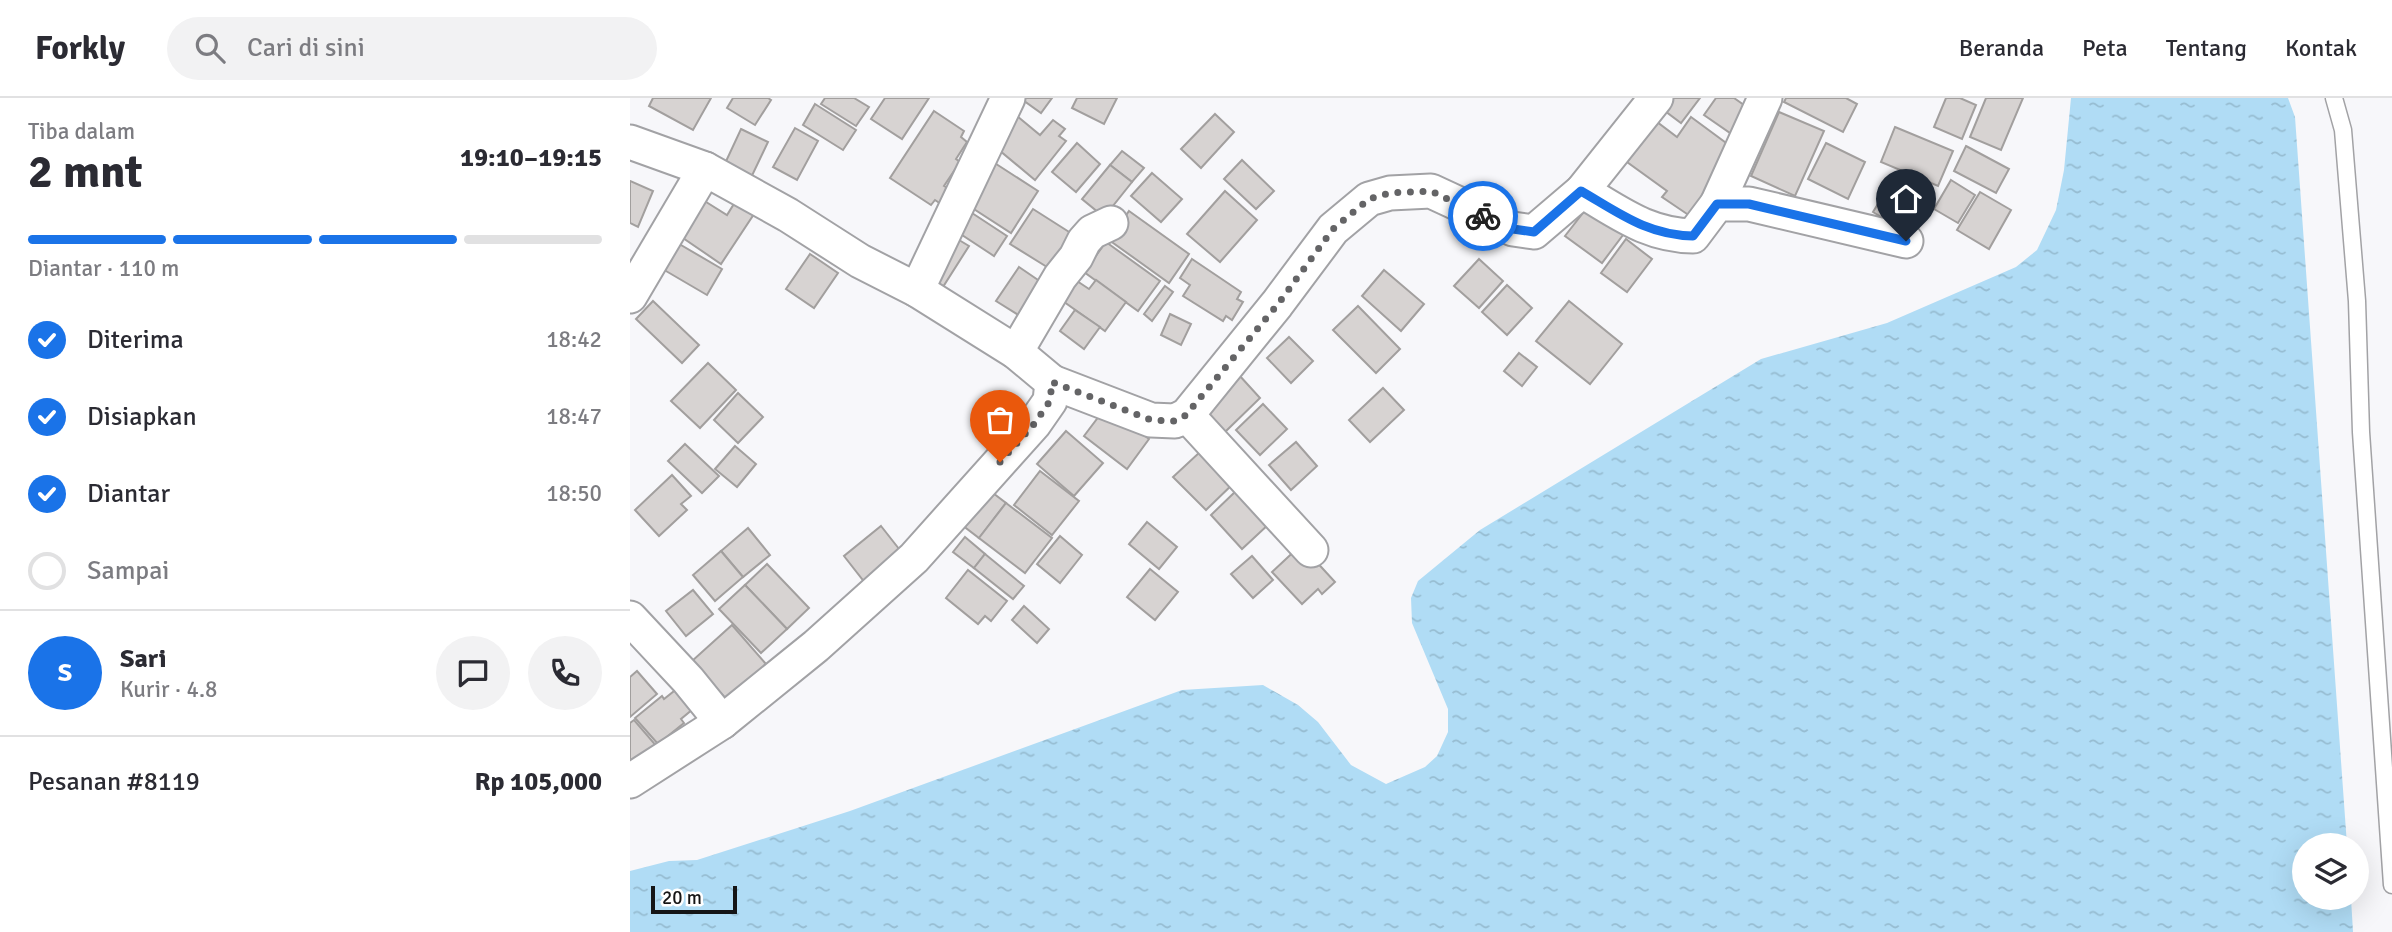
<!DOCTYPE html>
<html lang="id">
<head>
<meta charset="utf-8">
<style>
  :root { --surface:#fff; --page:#f2f2f3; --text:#2b2b33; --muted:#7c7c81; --line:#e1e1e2; --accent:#1a73e8 }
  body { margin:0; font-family:Signika,sans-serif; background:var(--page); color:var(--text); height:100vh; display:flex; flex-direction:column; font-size:26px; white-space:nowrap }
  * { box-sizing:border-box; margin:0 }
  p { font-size:23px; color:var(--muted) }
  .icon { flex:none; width:38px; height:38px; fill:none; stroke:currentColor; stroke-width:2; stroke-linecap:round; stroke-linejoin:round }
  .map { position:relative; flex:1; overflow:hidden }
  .drawer { display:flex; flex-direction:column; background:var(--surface); width:630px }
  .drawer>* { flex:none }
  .fabs { position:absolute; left:1662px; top:735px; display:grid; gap:14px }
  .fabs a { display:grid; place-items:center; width:77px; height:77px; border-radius:50%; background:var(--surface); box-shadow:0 7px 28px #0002; font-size:35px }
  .scale { position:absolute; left:21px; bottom:18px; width:86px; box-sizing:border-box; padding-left:7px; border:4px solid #151516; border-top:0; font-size:19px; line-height:24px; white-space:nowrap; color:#151516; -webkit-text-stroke:5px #fff; paint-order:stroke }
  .pin { position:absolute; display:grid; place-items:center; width:60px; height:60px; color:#fff; margin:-72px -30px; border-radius:50% 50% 50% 0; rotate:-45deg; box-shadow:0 0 7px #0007 }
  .pin .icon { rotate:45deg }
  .courier { position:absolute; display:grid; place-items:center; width:70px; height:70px; margin:-35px; border:5px solid #1a73e8; border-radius:50%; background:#fff; color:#222; box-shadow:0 2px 9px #0007 }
  .headline em { font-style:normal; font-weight:700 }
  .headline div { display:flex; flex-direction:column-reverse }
  .headline { display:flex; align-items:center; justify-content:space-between; height:119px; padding:0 28px }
  h1 { font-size:46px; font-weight:700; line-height:52px }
  .bar { display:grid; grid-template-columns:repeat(4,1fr); gap:10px 7px; align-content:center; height:84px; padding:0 28px }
  .bar i { height:9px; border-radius:5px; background:var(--line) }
  .bar .selected { background:var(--accent) }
  .bar p { grid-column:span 4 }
  .line { display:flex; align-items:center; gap:18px; padding:0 28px; border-top:2px solid var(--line) }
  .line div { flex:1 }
  .round { display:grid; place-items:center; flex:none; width:74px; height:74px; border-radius:37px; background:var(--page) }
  ol { padding:0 28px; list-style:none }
  li { display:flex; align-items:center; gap:21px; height:77px }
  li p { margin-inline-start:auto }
  li .icon { padding:7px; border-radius:50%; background:var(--accent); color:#fff; stroke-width:4 }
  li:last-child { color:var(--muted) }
  li i { width:38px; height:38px; border:4px solid var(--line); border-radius:50% }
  header { display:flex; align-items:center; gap:42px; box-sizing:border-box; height:98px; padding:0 35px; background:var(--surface); border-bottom:2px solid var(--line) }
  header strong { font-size:33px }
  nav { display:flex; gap:38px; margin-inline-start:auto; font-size:24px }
  .search { width:490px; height:63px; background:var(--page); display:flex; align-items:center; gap:18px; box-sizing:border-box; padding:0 24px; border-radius:38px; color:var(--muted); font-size:26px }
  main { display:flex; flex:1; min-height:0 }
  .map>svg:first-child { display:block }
  .water { fill:url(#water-ripples) }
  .building { fill:#d7d3d2; stroke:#a29f9e; stroke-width:2 }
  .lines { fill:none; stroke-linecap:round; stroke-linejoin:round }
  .lane-casing { stroke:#a2a2a5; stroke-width:19 }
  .street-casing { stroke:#a2a2a5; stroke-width:37 }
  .lane { stroke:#fff; stroke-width:16 }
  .street { stroke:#fff; stroke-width:33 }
  .done { stroke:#646466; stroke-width:7; stroke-dasharray:0 12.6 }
  .route { stroke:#1a73e8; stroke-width:9 }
</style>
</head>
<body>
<header>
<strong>Forkly</strong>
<div class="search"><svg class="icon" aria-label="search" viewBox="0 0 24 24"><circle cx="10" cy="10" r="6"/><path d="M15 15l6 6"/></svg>Cari di sini</div>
<nav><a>Beranda</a><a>Peta</a><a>Tentang</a><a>Kontak</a></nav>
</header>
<main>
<section class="drawer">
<div class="headline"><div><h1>2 mnt</h1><p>Tiba dalam</p></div><em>19:10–19:15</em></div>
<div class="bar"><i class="selected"></i><i class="selected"></i><i class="selected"></i><i></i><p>Diantar · 110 m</p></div>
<ol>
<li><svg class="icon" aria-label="check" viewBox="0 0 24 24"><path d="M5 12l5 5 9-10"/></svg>Diterima<p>18:42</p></li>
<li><svg class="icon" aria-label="check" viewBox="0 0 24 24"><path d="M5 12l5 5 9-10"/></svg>Disiapkan<p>18:47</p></li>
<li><svg class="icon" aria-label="check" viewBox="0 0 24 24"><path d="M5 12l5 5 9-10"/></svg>Diantar<p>18:50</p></li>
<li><i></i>Sampai</li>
</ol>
<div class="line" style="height:126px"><b class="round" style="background:var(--accent);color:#fff">S</b><div><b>Sari</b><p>Kurir · 4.8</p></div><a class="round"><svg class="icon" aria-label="chat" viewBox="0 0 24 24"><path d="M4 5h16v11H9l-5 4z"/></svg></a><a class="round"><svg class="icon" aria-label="phone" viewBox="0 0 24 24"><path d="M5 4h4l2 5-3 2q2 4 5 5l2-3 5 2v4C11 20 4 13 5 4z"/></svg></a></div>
<div class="line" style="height:91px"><div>Pesanan #8119</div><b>Rp 105,000</b></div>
</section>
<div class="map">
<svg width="1762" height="834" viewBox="0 0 1762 834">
  <defs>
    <pattern id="water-ripples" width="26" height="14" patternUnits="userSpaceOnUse" patternTransform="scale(1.75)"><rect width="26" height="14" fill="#b0dcf5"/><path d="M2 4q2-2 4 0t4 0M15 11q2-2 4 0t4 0" fill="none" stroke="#96bcd1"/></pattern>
  </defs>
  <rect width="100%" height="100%" fill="#f7f7fa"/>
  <path class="water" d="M 1441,0 L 1658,0 L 1665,19 L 1717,747 L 1675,747 L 1675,800 L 1721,800 L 1723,834 L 0,834 L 0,773 L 39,763 L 67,762 L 220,713 L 552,592 L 633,587 L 668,607 L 688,624 L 721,667 L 756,686 L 795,669 L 807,658 L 818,634 L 818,611 L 782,525 L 781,500 L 788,483 L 850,432 L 1131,261 L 1257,225 L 1386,169 L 1407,152 L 1426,112 L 1434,72 Z"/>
  <g class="building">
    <path d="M 23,0 L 81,0 L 63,32 L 19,8 Z"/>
    <path d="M 103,0 L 138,0 L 141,2 L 125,27 L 97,10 Z"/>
    <path d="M 195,0 L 224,0 L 239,9 L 226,28 L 191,6 Z"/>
    <path d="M 255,0 L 299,0 L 272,41 L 241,21 Z"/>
    <path d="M 390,0 L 422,0 L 411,15 Z"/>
    <path d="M 447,0 L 487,0 L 474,26 L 442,10 Z"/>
    <path d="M 1039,0 L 1070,0 L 1051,25 L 1031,10 Z"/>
    <path d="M 1086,0 L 1104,0 L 1121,12 L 1103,37 L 1074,17 Z"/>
    <path d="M 1156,0 L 1216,0 L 1227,6 L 1213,34 L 1154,4 Z"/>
    <path d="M 1316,0 L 1330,0 L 1346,7 L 1332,41 L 1304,29 Z"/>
    <path d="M 1356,0 L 1393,0 L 1371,52 L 1340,39 Z"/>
    <path d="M 185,6 L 226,32 L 213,52 L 173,27 Z"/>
    <path d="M 304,13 L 334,33 L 331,39 L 337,44 L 326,61 L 330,64 L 314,88 L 323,93 L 314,108 L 305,102 L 301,107 L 260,80 Z"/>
    <path d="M 1149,14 L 1194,33 L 1165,98 L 1121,78 Z"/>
    <path d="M 585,16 L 604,34 L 571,70 L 551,51 Z"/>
    <path d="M 387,18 L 410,37 L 423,22 L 435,31 L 429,38 L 436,43 L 405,82 L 363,47 Z"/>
    <path d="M 1061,19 L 1107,53 L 1060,118 L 1032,99 L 1037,93 L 997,64 L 1027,24 L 1047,39 Z"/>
    <path d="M 1265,29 L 1323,53 L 1308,88 L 1251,64 Z"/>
    <path d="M 165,30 L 188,43 L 167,82 L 143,69 Z"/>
    <path d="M 111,31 L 138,44 L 118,86 L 91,74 Z"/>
    <path d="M 447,45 L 470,66 L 446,94 L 422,74 Z"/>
    <path d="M 1196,45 L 1235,64 L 1218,101 L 1178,81 Z"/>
    <path d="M 1336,48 L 1379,71 L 1366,95 L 1324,73 Z"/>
    <path d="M 492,53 L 514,70 L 502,84 L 480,67 Z"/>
    <path d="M 360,62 L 408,93 L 381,135 L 333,104 Z"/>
    <path d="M 612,62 L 644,93 L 626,111 L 594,81 Z"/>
    <path d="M 480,67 L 502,84 L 474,119 L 452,101 Z"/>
    <path d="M 522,75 L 552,101 L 531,124 L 501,98 Z"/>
    <path d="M 1264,80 L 1291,96 L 1271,131 L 1243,114 Z"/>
    <path d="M 1321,82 L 1345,97 L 1328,125 L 1304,111 Z"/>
    <path d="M 0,83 L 23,93 L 8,129 L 0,125 Z"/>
    <path d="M 595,93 L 627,122 L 590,164 L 557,136 Z"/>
    <path d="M 1350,94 L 1381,112 L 1359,151 L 1327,132 Z"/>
    <path d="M 107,101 L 126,113 L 91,166 L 50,138 L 73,102 L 97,117 Z"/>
    <path d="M 960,106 L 996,133 L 972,165 L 935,138 Z"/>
    <path d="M 403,111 L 447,139 L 425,174 L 380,146 Z"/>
    <path d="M 499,113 L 559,156 L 539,185 L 479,142 Z"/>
    <path d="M 342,115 L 377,138 L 364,158 L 329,135 Z"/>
    <path d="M 324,139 L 339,148 L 311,192 L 297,183 Z"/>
    <path d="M 39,140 L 92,171 L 77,197 L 24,166 Z"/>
    <path d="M 996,141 L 1022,161 L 997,194 L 971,175 Z"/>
    <path d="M 476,144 L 530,183 L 508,213 L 454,174 Z"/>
    <path d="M 180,156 L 208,175 L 184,210 L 156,191 Z"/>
    <path d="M 562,161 L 611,194 L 607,201 L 613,204 L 602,222 L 596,218 L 593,223 L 553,198 L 560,187 L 550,180 Z"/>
    <path d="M 849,161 L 873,183 L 849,210 L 824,188 Z"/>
    <path d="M 389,169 L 411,184 L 390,218 L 366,203 Z"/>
    <path d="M 754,172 L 794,206 L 771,233 L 732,198 Z"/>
    <path d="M 444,181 L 459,191 L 466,182 L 496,204 L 475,233 L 430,201 Z"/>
    <path d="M 877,187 L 902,210 L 877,237 L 852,214 Z"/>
    <path d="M 535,188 L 543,194 L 522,223 L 514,216 Z"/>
    <path d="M 23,203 L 69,247 L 52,265 L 6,221 Z"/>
    <path d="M 939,203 L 992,246 L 960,286 L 906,243 Z"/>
    <path d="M 728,208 L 770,251 L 746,275 L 703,232 Z"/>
    <path d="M 445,212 L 470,229 L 454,251 L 430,233 Z"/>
    <path d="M 540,216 L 561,226 L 551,247 L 531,237 Z"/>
    <path d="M 659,239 L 683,263 L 661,285 L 637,260 Z"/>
    <path d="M 889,255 L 907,269 L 892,288 L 874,273 Z"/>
    <path d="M 78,265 L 106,292 L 70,330 L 41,303 Z"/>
    <path d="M 609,277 L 630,300 L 595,334 L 574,311 Z"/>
    <path d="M 753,290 L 774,312 L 740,344 L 719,322 Z"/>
    <path d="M 108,295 L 133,319 L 108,345 L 84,322 Z"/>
    <path d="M 633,306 L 657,331 L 630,357 L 606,332 Z"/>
    <path d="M 476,309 L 519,341 L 497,371 L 454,338 Z"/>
    <path d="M 436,333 L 473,365 L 444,398 L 407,366 Z"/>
    <path d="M 666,344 L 687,368 L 661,392 L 639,367 Z"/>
    <path d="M 55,346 L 89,378 L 72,395 L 38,363 Z"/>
    <path d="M 105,348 L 126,366 L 107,389 L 85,371 Z"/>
    <path d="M 571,353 L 609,380 L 576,412 L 543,379 Z"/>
    <path d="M 410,373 L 449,403 L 422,437 L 384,407 Z"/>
    <path d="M 42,377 L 61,398 L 51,406 L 57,412 L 29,438 L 5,412 Z"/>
    <path d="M 359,392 L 376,405 L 349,440 L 332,427 Z"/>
    <path d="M 607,392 L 640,425 L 612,451 L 581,417 Z"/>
    <path d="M 376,405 L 422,440 L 395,475 L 349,440 Z"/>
    <path d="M 517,424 L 547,449 L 529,471 L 499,446 Z"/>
    <path d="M 251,428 L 273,456 L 236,486 L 214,458 Z"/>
    <path d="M 118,430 L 140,457 L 113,479 L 91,453 Z"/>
    <path d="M 430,438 L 452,457 L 430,485 L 407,466 Z"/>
    <path d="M 335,439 L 355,456 L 344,470 L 323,454 Z"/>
    <path d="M 671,447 L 705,484 L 692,496 L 688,491 L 672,506 L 642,474 Z"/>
    <path d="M 91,453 L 113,479 L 85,503 L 63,477 Z"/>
    <path d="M 355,456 L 394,488 L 383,501 L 344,470 Z"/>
    <path d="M 622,458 L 643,482 L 623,500 L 601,476 Z"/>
    <path d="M 137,466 L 179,510 L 157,531 L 115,487 Z"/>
    <path d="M 520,471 L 548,494 L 525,522 L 497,499 Z"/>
    <path d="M 338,472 L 377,503 L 361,523 L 355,518 L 348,526 L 316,500 Z"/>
    <path d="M 115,487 L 157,531 L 131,555 L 89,511 Z"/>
    <path d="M 63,492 L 83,516 L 56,538 L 36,513 Z"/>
    <path d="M 394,508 L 419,531 L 407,545 L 382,522 Z"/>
    <path d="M 102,527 L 136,566 L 97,602 L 62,563 Z"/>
    <path d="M 7,573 L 27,596 L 0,619 L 0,579 Z"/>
    <path d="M 53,586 L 69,606 L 51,621 L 54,625 L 28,646 L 5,620 L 32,598 L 34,601 Z"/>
    <path d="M 4,622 L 29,651 L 0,670 L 0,625 Z"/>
  </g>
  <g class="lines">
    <defs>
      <path id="lane" d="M 1704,0 L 1713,32 L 1727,203 L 1731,334 L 1762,787"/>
      <g id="street">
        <path d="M 0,44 L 75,71 L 158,117 L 230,163 L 287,192 L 386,254 L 422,284 L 420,303 L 404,326 L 284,460 L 186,548 L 92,624 L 0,683"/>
        <path d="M 952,93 L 1026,0"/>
        <path d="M 1087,106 L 1135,0"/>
        <path d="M 287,192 L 378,0"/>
        <path d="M 0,198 L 75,71"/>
        <path d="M 386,254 L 430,179 L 446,159 L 454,143 L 462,134 L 481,125"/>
        <path d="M 422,284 L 521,322 L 545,323 L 557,317 L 647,206 L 703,131 L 739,101 L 760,95 L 801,93 L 883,131 L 904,134 L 952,93 C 990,115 1017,137 1063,138 L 1087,106 L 1119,106 L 1276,143"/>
        <path d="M 557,317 L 681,452"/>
        <path d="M 0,520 L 58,582 L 92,624"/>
      </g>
    </defs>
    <use href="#lane" class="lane-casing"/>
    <use href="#street" class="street-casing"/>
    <use href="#lane" class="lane"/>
    <use href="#street" class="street"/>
  </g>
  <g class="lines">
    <path class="done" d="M 370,364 L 404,326 L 420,303 L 422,284 L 521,322 L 545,323 L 556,317 L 648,206 L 703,131 L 739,101 L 760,95 L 801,93 L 853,118"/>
    <path class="route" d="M 853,118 L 883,131 L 904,134 L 951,93 C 989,115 1017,137 1063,138 L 1087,106 L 1119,106 L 1276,143"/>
  </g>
</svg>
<div class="fabs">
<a><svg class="icon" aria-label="layers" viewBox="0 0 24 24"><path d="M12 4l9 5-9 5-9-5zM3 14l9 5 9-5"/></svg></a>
</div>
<div class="scale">20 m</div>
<div class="pin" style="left:370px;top:364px;background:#ea580c"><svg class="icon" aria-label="bag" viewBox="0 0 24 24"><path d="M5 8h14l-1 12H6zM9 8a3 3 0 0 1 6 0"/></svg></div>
<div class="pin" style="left:1276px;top:143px;background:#1f2937"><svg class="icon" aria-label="home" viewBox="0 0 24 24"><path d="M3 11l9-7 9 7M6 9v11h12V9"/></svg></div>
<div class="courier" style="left:853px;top:118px"><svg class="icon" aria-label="bike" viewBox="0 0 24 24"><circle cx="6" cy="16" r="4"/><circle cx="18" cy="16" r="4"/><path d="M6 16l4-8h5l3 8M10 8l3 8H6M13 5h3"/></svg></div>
</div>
</main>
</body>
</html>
